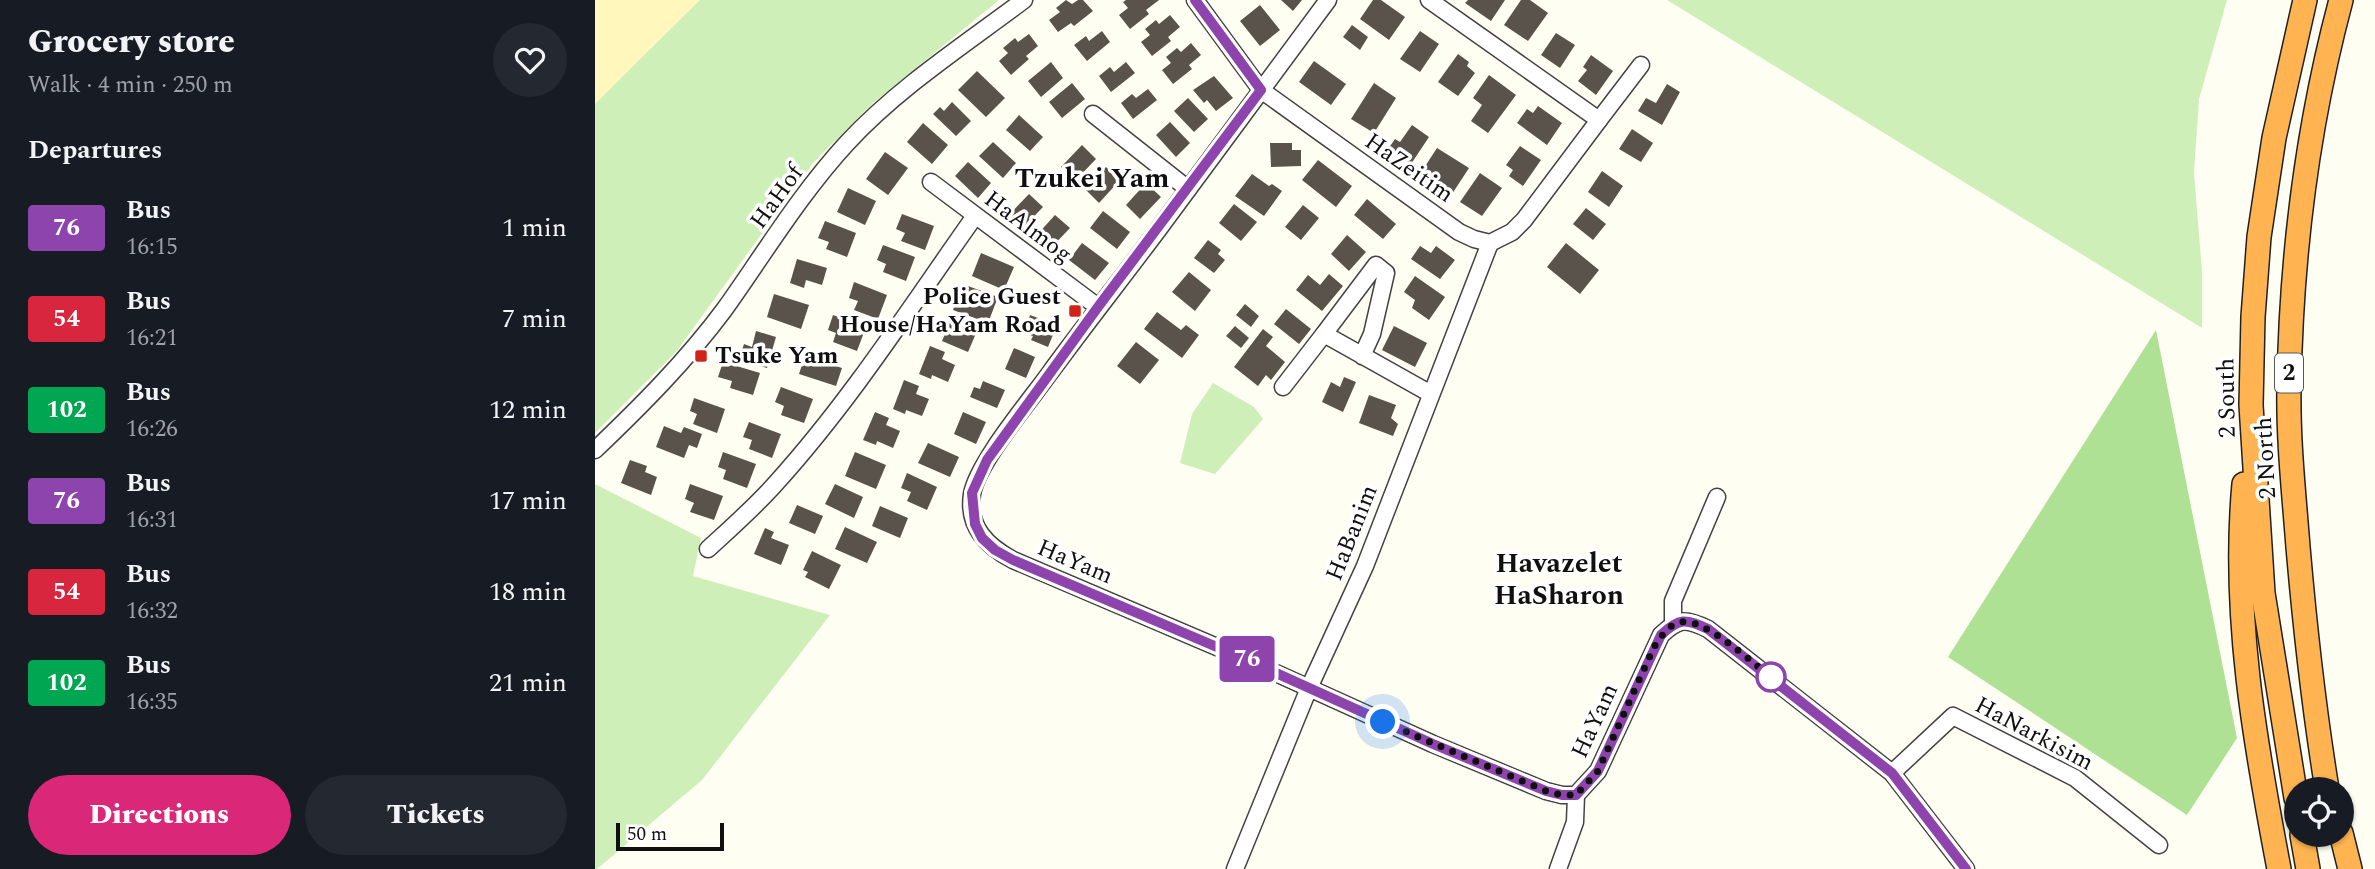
<!DOCTYPE html>
<meta charset="utf-8">
<style>
:root{--surface:#171b24;--page:#242831;--text:#f1f3f6;--muted:#9ea1a6;--accent:#db2777}
body{margin:0;font-family:Spectral,serif;background:var(--page);color:var(--text);height:100vh;display:flex;flex-direction:column;font-size:26px;white-space:nowrap}
*{box-sizing:border-box;margin:0}
p{font-size:23px;color:var(--muted)}
.icon{flex:none;width:38px;height:38px;fill:none;stroke:currentColor;stroke-width:2;stroke-linecap:round;stroke-linejoin:round}
.map{position:relative;flex:1;overflow:hidden}
.drawer{display:flex;flex-direction:column;background:var(--surface);width:595px}
.drawer>*{flex:none}
.badge{padding:0 14px;border-radius:5px;font-size:24px;line-height:46px}
.fabs{position:absolute;left:1689px;top:777px;display:grid;gap:14px}
.fabs a{display:grid;place-items:center;width:70px;height:70px;border-radius:50%;background:var(--surface);box-shadow:0 2px 5px #0004;font-size:35px}
.scale{position:absolute;left:21px;bottom:18px;width:108px;box-sizing:border-box;padding-left:7px;border:4px solid #101010;border-top:0;font-size:19px;line-height:24px;white-space:nowrap;color:#101010;-webkit-text-stroke:5px #fff;paint-order:stroke}
.you{position:absolute;width:35px;height:35px;margin:-18px;border:5px solid #fff;border-radius:50%;background:#1a73e8;box-shadow:0 0 0 10px #1a73e833}
.map>.badge{position:absolute;translate:-50% -50%;box-shadow:0 0 0 4px #fff}
h2{padding:0 28px;font-size:26px;line-height:63px}
.round{display:grid;place-items:center;flex:none;width:74px;height:74px;border-radius:37px;background:var(--page)}
.overview{display:flex;align-items:center;justify-content:space-between;height:119px;padding:0 28px}
h1{font-size:33px;font-weight:800;line-height:52px}
.button{display:flex;gap:14px;margin-top:auto;padding:14px 28px}
.button a{flex:1;height:80px;border-radius:42px;background:var(--accent);color:#fff;font-size:28px;font-weight:800;line-height:80px;text-align:center}
.button a+a{background:var(--page);color:var(--text)}
ul{padding:0;list-style:none}
li{display:flex;align-items:center;gap:21px;height:91px;padding:0 28px}
li div{flex:1}
li b{display:block;font-size:26px}
li em{font-style:normal}
li .badge{min-width:77px;font-weight:700;text-align:center}
main{display:flex;flex:1;min-height:0}
.map>svg:first-child{display:block}
.green{fill:#ceefb8}
.forest{fill:#afe195}
.sand{fill:#fff7bb}
.building{fill:#5a534b}
.lines{fill:none;stroke-linecap:round;stroke-linejoin:round}
.minor-casing{stroke:#434343;stroke-width:19}
.highway-casing{stroke:#212121;stroke-width:26}
.minor{stroke:#fff;stroke-width:16}
.highway{stroke:#ffb451;stroke-width:23}
.line-casing{stroke:#fff;stroke-width:16}
.line{stroke:#8e44ad;stroke-width:10}
.walk{stroke:#101010;stroke-width:7;stroke-dasharray:0 12.6}
.poi-dot{fill:#d02419;stroke:#fff;stroke-width:2.5}
.stop-dot{fill:#fff;stroke:#8e44ad;stroke-width:3.5}
.labels{text-anchor:middle;dominant-baseline:central;stroke-width:7;stroke-linejoin:round;paint-order:stroke}
.shield{fill:#fff;stroke:#585858;stroke-width:2}
.shield-label{font-size:23px;font-weight:bold;fill:#101010}
.street-label{font-size:24px;fill:#101010;stroke:#fff}
.poi-label{font-size:24px;font-weight:bold;fill:#101010;stroke:#fff;text-anchor:end}
.quarter-label{font-size:28px;font-weight:bold;fill:#101010;stroke:#fff}
</style>
<main>
<section class="drawer">
<div class="overview"><div><h1>Grocery store</h1><p>Walk · 4 min · 250 m</p></div><a class="round"><svg class="icon" aria-label="heart" viewBox="0 0 24 24"><path d="M12 20l-8-8c-3-5 5-10 8-4 3-6 11-1 8 4z"/></svg></a></div>
<h2>Departures</h2>
<ul>
<li><span class="badge" style="background:#8e44ad;color:#fff">76</span><div><b>Bus</b><p>16:15</p></div><em>1 min</em></li>
<li><span class="badge" style="background:#d7263d;color:#fff">54</span><div><b>Bus</b><p>16:21</p></div><em>7 min</em></li>
<li><span class="badge" style="background:#00a651;color:#fff">102</span><div><b>Bus</b><p>16:26</p></div><em>12 min</em></li>
<li><span class="badge" style="background:#8e44ad;color:#fff">76</span><div><b>Bus</b><p>16:31</p></div><em>17 min</em></li>
<li><span class="badge" style="background:#d7263d;color:#fff">54</span><div><b>Bus</b><p>16:32</p></div><em>18 min</em></li>
<li><span class="badge" style="background:#00a651;color:#fff">102</span><div><b>Bus</b><p>16:35</p></div><em>21 min</em></li>
</ul>
<div class="button"><a>Directions</a><a>Tickets</a></div>
</section>
<div class="map">
<svg width="1780" height="869" viewBox="0 0 1780 869">
<rect width="100%" height="100%" fill="#fffef3"/>
<g class="green">
<path d="M66,0H404L277,104L218,163L81,352L0,433V84Z"/>
<path d="M1072,0H1632L1604,99L1599,173L1607,272V328Z"/>
<path d="M618,383L659,407L668,419L620,474L585,463L597,414Z"/>
<path d="M0,484L106,538L98,576L235,615L107,780L2,869H0Z"/>
</g>
<path class="forest" d="M1561,330L1642,738L1592,815L1353,657Z"/>
<path class="sand" d="M0,0H105L0,104Z"/>
<g class="building">
<path d="M471,0L477,4L483,0H488L498,11L479,26L476,23L463,32L454,20L465,12L461,8Z"/>
<path d="M531,0H564L551,10L554,14L535,29L524,15L533,8L528,2Z"/>
<path d="M686,0H707L698,11Z"/>
<path d="M778,0H786L810,17L794,40L765,19Z"/>
<path d="M873,0H910L896,21L870,3Z"/>
<path d="M926,0H935L953,13L933,41L909,25Z"/>
<path d="M665,5L685,30L665,46L645,21Z"/>
<path d="M575,15L585,27L573,37L576,41L557,56L546,42L555,35L550,29L561,20L564,24Z"/>
<path d="M757,25L773,37L765,50L748,37Z"/>
<path d="M507,31L515,42L492,61L479,45L491,36L494,41Z"/>
<path d="M825,31L844,44L825,72L805,59Z"/>
<path d="M961,33L980,45L965,68L946,55Z"/>
<path d="M434,34L443,46L431,56L434,59L416,75L404,61L413,53L408,48L420,38L423,42Z"/>
<path d="M596,43L606,55L594,65L597,69L578,84L567,70L576,63L571,57L582,48L586,52Z"/>
<path d="M863,54L874,62L872,66L880,73L863,96L843,82Z"/>
<path d="M996,55L1018,71L1001,95L983,81L992,70L988,67Z"/>
<path d="M719,61L751,84L736,105L704,82Z"/>
<path d="M456,62L468,78L446,97L433,81Z"/>
<path d="M531,62L540,73L516,92L504,76L515,67L519,72Z"/>
<path d="M382,71L410,98L391,117L363,90Z"/>
<path d="M894,75L921,95L893,133L876,121L887,105L878,98Z"/>
<path d="M619,76L638,98L621,111L612,100L609,103L598,90Z"/>
<path d="M477,83L490,99L467,118L454,102Z"/>
<path d="M779,83L801,98L779,133L756,119Z"/>
<path d="M1072,84L1085,92L1067,125L1043,111L1051,98L1061,103Z"/>
<path d="M553,89L562,100L538,119L526,103L537,94L541,98Z"/>
<path d="M593,98L613,119L599,132L579,111Z"/>
<path d="M357,102L376,121L361,136L338,114L345,107L349,111Z"/>
<path d="M943,106L967,123L952,145L922,123L932,109L938,113Z"/>
<path d="M424,115L448,137L435,151L411,130Z"/>
<path d="M575,122L595,143L581,157L561,135Z"/>
<path d="M328,123L353,145L337,164L312,142Z"/>
<path d="M817,125L834,137L816,164L793,149L800,139L805,142Z"/>
<path d="M1037,129L1058,143L1046,162L1024,149Z"/>
<path d="M398,142L421,163L408,178L384,156Z"/>
<path d="M675,143H697V150H706V166L676,167Z"/>
<path d="M487,145L501,159L480,181L466,167Z"/>
<path d="M925,146L946,160L928,186L914,176L918,170L911,165Z"/>
<path d="M842,148L874,168L857,194L825,174Z"/>
<path d="M290,152L313,168L293,195L271,179Z"/>
<path d="M723,160L757,186L741,207L707,180Z"/>
<path d="M373,162L396,183L383,198L360,176Z"/>
<path d="M511,167L525,180L504,203L490,189Z"/>
<path d="M1007,171L1028,186L1014,207L993,192Z"/>
<path d="M885,173L907,188L887,216L865,202Z"/>
<path d="M657,174L674,186L677,184L687,191L669,216L640,196Z"/>
<path d="M551,183L566,197L545,219L531,205Z"/>
<path d="M253,188L281,201L270,225L242,212Z"/>
<path d="M434,194L448,207L427,229L413,216Z"/>
<path d="M772,199L801,224L788,239L759,215Z"/>
<path d="M639,204L662,222L646,241L624,223Z"/>
<path d="M708,205L724,218L706,240L690,227Z"/>
<path d="M991,208L1011,224L998,240L978,224Z"/>
<path d="M508,211L535,232L522,249L495,228Z"/>
<path d="M307,214L339,226L330,250L306,241L310,233L301,229Z"/>
<path d="M460,215L475,228L454,250L440,237Z"/>
<path d="M230,221L261,233L252,257L231,249L234,242L223,238Z"/>
<path d="M752,235L771,252L754,271L736,254Z"/>
<path d="M613,240L626,250L623,254L630,260L619,273L599,258Z"/>
<path d="M487,243L514,263L500,280L474,260Z"/>
<path d="M971,243L1004,270L985,294L952,267Z"/>
<path d="M288,245L320,257L311,281L288,272L291,264L282,260Z"/>
<path d="M825,246L836,253L841,246L860,260L845,279L816,259Z"/>
<path d="M386,253L419,267L409,290L377,276Z"/>
<path d="M202,259L232,268L227,285L211,280L209,288L195,283Z"/>
<path d="M594,272L616,290L600,311L577,292Z"/>
<path d="M734,274L748,286L727,311L701,290L713,275L725,285Z"/>
<path d="M820,276L850,297L834,320L817,308L820,300L809,292Z"/>
<path d="M259,282L292,295L283,319L259,310L263,301L254,298Z"/>
<path d="M373,286L403,297L393,323L358,310L363,298L368,300Z"/>
<path d="M179,294L214,305L206,329L172,317Z"/>
<path d="M650,304L664,316L656,327L641,315Z"/>
<path d="M691,309L716,329L704,344L679,324Z"/>
<path d="M562,312L586,330L591,325L604,335L587,358L549,329Z"/>
<path d="M238,315L271,327L262,351L238,342L241,333L233,330Z"/>
<path d="M435,315L462,325L453,347L436,340L438,336L429,333Z"/>
<path d="M356,320L382,331L373,352L347,341Z"/>
<path d="M640,326L654,338L646,348L631,336Z"/>
<path d="M799,326L832,343L820,367L787,350Z"/>
<path d="M668,329L678,337L671,346L690,362L676,380L671,375L663,386L639,367Z"/>
<path d="M161,331L181,337L172,368L144,359L149,344L157,347Z"/>
<path d="M541,342L564,360L545,384L522,366Z"/>
<path d="M335,346L350,352L347,359L360,365L353,382L337,375L336,379L324,374Z"/>
<path d="M419,348L440,357L431,378L410,369Z"/>
<path d="M210,356L247,368L241,386L204,374Z"/>
<path d="M128,362L165,373L158,395L135,388L137,381L123,377Z"/>
<path d="M749,377L761,382L748,412L727,402L736,382L745,387Z"/>
<path d="M309,380L324,386L321,394L334,399L327,416L311,410L310,414L298,409Z"/>
<path d="M388,381L410,390L402,408L375,397L379,387L385,389Z"/>
<path d="M186,387L218,399L209,423L186,415L189,406L180,402Z"/>
<path d="M774,395L801,405L796,418L803,424L798,436L764,423Z"/>
<path d="M99,398L130,409L122,433L98,424L102,414L95,411Z"/>
<path d="M280,412L294,418L291,425L305,431L298,448L282,441L281,445L268,440Z"/>
<path d="M368,412L391,422L381,444L359,434Z"/>
<path d="M154,422L186,434L177,458L154,449L157,440L148,437Z"/>
<path d="M69,426L86,433L89,427L107,434L102,448L94,445L89,458L61,447Z"/>
<path d="M333,443L364,457L355,477L323,463Z"/>
<path d="M128,452L161,464L152,488L128,479L131,470L123,467Z"/>
<path d="M260,452L291,465L281,489L250,476Z"/>
<path d="M35,460L52,466L50,472L62,477L56,495L26,483Z"/>
<path d="M312,473L342,487L332,510L312,501L316,492L306,488Z"/>
<path d="M95,484L128,496L119,520L95,512L99,503L90,499Z"/>
<path d="M240,484L268,497L259,518L230,504Z"/>
<path d="M202,505L228,516L220,534L194,523Z"/>
<path d="M285,506L313,518L305,538L277,526Z"/>
<path d="M250,527L282,542L272,563L240,549Z"/>
<path d="M170,528L179,532L176,538L194,545L186,565L159,554Z"/>
<path d="M217,551L246,565L234,589L210,577L213,572L208,570Z"/>
</g>
<g class="lines">
<defs>
<g id="minor">
<path d="M600,0L666,90L864,232L879,239L895,243L917,232L929,220L1004,120L834,0"/>
<path d="M733,0C676,76 620,154 563,230C527,278 490,325 454,374C434,402 383,462 377,494C372,527 392,546 418,560L650,659L838,744L951,791L967,795H981L1003,771L1066,635C1084,618 1091,618 1113,629L1297,773L1371,869"/>
<path d="M498,114L593,189"/>
<path d="M1004,120L1046,65"/>
<path d="M336,182L503,307"/>
<path d="M767,356L777,334L791,273L781,265L729,334L836,394"/>
<path d="M688,387L729,334"/>
<path d="M0,450C46,406 91,361 129,310C169,254 205,194 252,143C303,88 369,45 429,0"/>
<path d="M113,549C137,527 161,506 182,482C256,400 316,306 380,216"/>
<path d="M1078,624V601L1122,497"/>
<path d="M1297,773L1358,716L1480,778L1564,845"/>
<path d="M640,869L714,688L770,566L895,243"/>
<path d="M963,869L980,822L981,795"/>
</g>
<g id="highway">
<path d="M1649,484C1637,614 1660,743 1684,869"/>
<path d="M1732,789C1719,709 1710,628 1703,547C1699,494 1693,441 1694,388C1696,257 1712,127 1746,0"/>
<path d="M1701,798L1668,593L1656,405L1658,317L1664,237L1679,138L1710,0"/>
<path d="M1746,833L1755,869"/>
<path d="M1707,835L1713,869"/>
</g>
</defs>
<use href="#minor" class="minor-casing"/>
<use href="#highway" class="highway-casing"/>
<use href="#minor" class="minor"/>
<use href="#highway" class="highway"/>
</g>
<g class="lines">
<defs>
<path id="line" d="M600,0L666,90L503,307L392,460L377,493L380,524L387,538L400,550L418,560L650,659L838,744L951,791L967,795H981L1003,771L1066,635C1084,618 1091,618 1113,629L1297,773L1371,869"/>
</defs>
<use href="#line" class="line-casing"/>
<use href="#line" class="line"/>
<path class="walk" d="M788,722L951,791L967,795H981L1003,771L1059,647C1066,637 1073,624 1087,622C1110,618 1161,666 1181,681L1176,677"/>
</g>
<g class="poi-dot">
<rect x="473" y="304" width="14" height="14" rx="3.5"/>
<rect x="99" y="349" width="14" height="14" rx="3.5"/>
</g>
<circle class="stop-dot" cx="1176" cy="677" r="14"/>
<g class="labels">
<rect class="shield" x="1680" y="353.5" width="28" height="39" rx="5"/>
<g class="shield-label">
<text x="1694" y="373">2</text>
</g>
<g class="street-label">
<text transform="translate(814 168) rotate(35)">HaZeitim</text>
<text transform="translate(182 197) rotate(-54)">HaHof</text>
<text transform="translate(433 227) rotate(37)">HaAlmog</text>
<text transform="translate(1632 398) rotate(-91)">2 South</text>
<text transform="translate(1671 458) rotate(-93)">2 North</text>
<text transform="translate(757 533) rotate(-68)">HaBanim</text>
<text transform="translate(480 562) rotate(23)">HaYam</text>
<text transform="translate(1000 721) rotate(-65)">HaYam</text>
<text transform="translate(1439 734) rotate(28)">HaNarkisim</text>
</g>
<g class="poi-label">
<text x="466" y="297">Police Guest<tspan x="466" dy="28">House/HaYam Road</tspan></text>
<text x="120" y="356" text-anchor="start">Tsuke Yam</text>
</g>
<g class="quarter-label">
<text x="497" y="178">Tzukei Yam</text>
<text x="964" y="563">Havazelet<tspan x="964" dy="32">HaSharon</tspan></text>
</g>
</g>
</svg>
<div class="fabs">
<a><svg class="icon" aria-label="locate" viewBox="0 0 24 24"><circle cx="12" cy="12" r="6"/><path d="M12 2v4M12 18v4M2 12h4M18 12h4"/></svg></a>
</div>
<div class="scale">50 m</div>
<div class="you" style="left:788px;top:722px"></div>
<b class="badge" style="left:652px;top:659px;background:#8e44ad;color:#fff">76</b>
</div>
</main>
